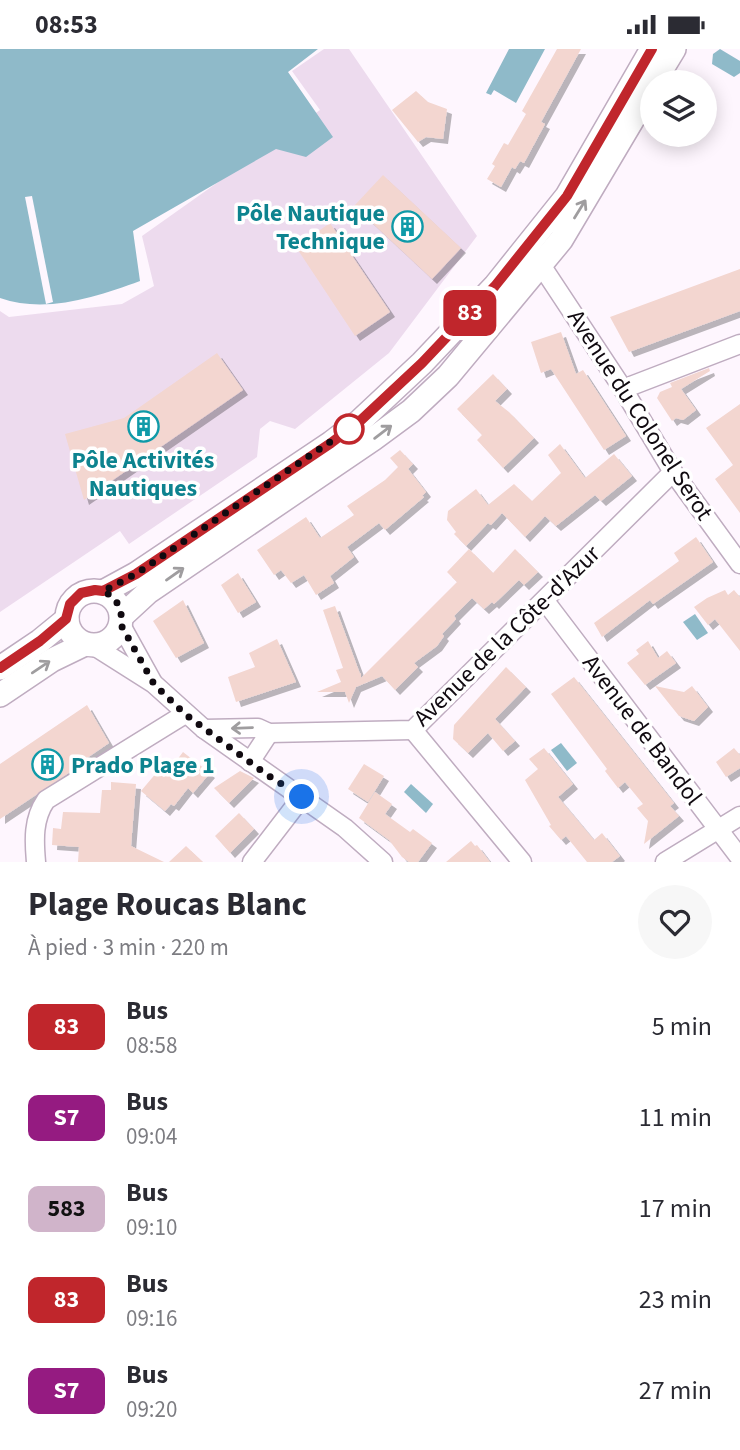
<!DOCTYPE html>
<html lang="fr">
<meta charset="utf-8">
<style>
:root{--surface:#fff;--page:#f7f7f7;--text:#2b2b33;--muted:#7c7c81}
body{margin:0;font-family:"Source Sans 3",sans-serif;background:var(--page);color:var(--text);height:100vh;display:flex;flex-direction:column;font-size:26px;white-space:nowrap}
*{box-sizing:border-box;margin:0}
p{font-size:23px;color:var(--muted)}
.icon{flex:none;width:38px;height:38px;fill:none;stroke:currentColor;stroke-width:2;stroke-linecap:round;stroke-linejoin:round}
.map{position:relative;height:813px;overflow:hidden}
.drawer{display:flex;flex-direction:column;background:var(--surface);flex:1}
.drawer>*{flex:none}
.badge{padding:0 14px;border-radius:10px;font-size:24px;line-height:46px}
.tools{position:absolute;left:640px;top:21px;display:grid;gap:14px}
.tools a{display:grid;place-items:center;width:77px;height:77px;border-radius:50%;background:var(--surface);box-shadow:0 4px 18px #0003;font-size:35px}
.you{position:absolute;width:35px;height:35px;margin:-18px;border:5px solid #fff;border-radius:50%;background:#1a73e8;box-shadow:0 0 0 10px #1a73e833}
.map>.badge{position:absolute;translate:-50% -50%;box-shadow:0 0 0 4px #fff}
.round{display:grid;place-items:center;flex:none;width:74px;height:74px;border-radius:37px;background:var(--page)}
.summary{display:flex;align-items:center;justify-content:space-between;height:119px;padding:0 28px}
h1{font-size:33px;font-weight:700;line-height:52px}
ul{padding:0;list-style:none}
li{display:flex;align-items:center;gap:21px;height:91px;padding:0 28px}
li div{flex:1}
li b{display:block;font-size:26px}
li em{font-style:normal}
li .badge{min-width:77px;font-weight:700;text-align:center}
.status{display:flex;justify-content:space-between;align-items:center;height:49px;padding:0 35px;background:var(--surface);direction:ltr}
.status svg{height:19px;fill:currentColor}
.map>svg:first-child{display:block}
.green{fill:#eddbee}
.water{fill:#8fbac9}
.pier{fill:#fef6fe}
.building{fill:#f3d6d0;filter:url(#shadow)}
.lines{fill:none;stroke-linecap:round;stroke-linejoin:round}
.minor-casing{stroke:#bfacc0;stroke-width:21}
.major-casing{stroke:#bfacc0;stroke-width:26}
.minor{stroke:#fff;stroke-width:18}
.major{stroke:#fff;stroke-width:23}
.oneway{stroke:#9f9d9f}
.line-casing{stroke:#fff;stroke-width:16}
.line{stroke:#c0262c;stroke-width:10}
.walk{stroke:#100a10;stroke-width:7;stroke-dasharray:0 12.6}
.stop-dot{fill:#fff;stroke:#c0262c;stroke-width:3.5}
.labels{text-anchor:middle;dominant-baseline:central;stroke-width:7;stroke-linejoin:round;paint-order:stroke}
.culture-label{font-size:24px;font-weight:bold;fill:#0d838f;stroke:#fff;text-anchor:end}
.street-label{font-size:24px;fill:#100a10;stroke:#fff}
</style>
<div class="status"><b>08:53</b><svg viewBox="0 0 49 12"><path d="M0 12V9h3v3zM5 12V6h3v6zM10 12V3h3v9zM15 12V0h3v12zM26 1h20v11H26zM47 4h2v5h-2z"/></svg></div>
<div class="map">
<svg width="740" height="813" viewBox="0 0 740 813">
<defs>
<filter id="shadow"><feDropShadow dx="5" dy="5" stdDeviation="0" flood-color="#0004"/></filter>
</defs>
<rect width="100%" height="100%" fill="#fef6fe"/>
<path class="green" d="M324,0H349L477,187L389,304L295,380L270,372L260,380L257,408L129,495L120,482L0,563V262L9,268L122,255L154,237L142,187L320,61L292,22Z"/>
<g class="water">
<path d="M0,0H318L288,23L333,88L306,108L276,100L133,182L140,232C96,248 46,265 0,249Z"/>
<path d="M509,0H545L516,54L494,41L491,46L486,44Z"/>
<path d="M720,0L740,12V24L734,28L712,15L713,5Z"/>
<path d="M695,565L708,584L697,591L683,573Z"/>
<path d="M561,694L577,714L567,722L551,701Z"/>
<path d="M411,735L433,755L426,764L404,743Z"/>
</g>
<path class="pier" d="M32,147L53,253L46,255L25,148Z"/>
<g class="building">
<path d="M557,0H581L541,73L545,75L524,114L520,112L515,120L512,118L501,138L487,130L495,117L492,115L504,94L508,96L526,65L522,62Z"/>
<path d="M416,42L428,53L447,60L443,90L426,88L418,93L392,61Z"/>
<path d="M383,126L461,199L432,230L354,157Z"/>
<path d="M330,174L390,263L355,287L296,198Z"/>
<path d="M740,220V262L629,303L610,268Z"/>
<path d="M561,283L576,325L583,321L626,387L604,401L551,320L541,324L531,293Z"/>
<path d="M217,304L243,341L84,451L65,385L124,369Z"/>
<path d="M709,319L710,322L681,340L696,361L683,371L676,369L672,372L657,349L660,343L672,338L670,334Z"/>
<path d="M493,325L507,340L495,352L509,363L534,389L503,419L477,391L482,386L457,360Z"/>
<path d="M740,355V464L715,430L733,416L706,379Z"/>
<path d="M560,395L585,429L614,405L632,427L601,452L595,446L556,477L545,467L525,488L502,464L491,476L488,474L466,497L454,485L456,483L447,471L448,462L476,440L488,456L514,435L532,452L561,424L548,406Z"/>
<path d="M400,401L413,415L408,420L426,443L422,447L424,448L385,481L379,474L347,498L354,508L330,527L334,534L316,546L304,526L291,534L281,521L274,526L257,501L306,468L320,489L354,466L347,457L385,431L398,418L390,409Z"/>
<path d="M696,488L713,513L653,555L650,551L602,588L594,574L679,512L674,504Z"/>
<path d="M469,500L493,524L515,500L538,523L524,536L519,531L494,555L492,553L484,560L472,549L454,567L456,570L442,585L444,587L437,597L414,614L418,618L395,641L382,627L356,638L349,654L345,643H317L341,633L336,621L343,619L323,561L335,557L360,625L361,624V629L457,533L447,523Z"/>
<path d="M238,524L256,553L238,564L221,536Z"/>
<path d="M725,541L728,546L734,541L740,548V602L715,570L708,576L694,558L707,549Z"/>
<path d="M183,551L204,594L176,609L153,572Z"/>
<path d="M277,590L296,633L236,653L228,628L255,618L249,604Z"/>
<path d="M648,592L658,609L667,602L676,614L645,636L627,614L639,605L636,601Z"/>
<path d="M506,618L526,638L495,670L515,692L503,702L488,684L468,704L453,690L454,676Z"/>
<path d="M574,628L674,754L670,757L679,767L644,795L648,772L637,759L643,755L625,733L618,739L605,722L607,720L551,645Z"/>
<path d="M655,637L684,643L692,637L708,658L694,672L679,667Z"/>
<path d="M87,656L109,694L81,713L82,715L0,770V715Z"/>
<path d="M544,699L573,735L558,748L594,791L602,784L620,807L612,813H587L566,787L561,791L549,777L551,776L525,731L538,720L529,710Z"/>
<path d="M734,699L740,706V719L726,728L716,713Z"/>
<path d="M183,703L210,724L193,744L188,739L174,757L171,755L165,762L141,742L157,723L164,728Z"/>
<path d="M364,715L384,727L368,753L348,740Z"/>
<path d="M240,722L254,729L229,754L214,739Z"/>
<path d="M111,733L136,735L131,797L164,813H78L79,798L52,796L53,779L61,780L63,763L100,764L102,741H111Z"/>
<path d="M375,743L392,755L385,765L410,783L413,780L432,794L418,813H409L402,808L389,791L359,769Z"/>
<path d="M239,764L254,780L230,804L215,787Z"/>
<path d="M471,792L475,797L477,796L490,813H446Z"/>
<path d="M186,797L203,813H169Z"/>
</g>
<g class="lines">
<defs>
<g id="minor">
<path d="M533,209L541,216L623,340L673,423L740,515"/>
<path d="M623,340L740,295"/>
<path d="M545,552L740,809"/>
<path d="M121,576L152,632"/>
<path d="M94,597L154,635L204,680L345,779L383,813"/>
<path d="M204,680L258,679L269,684L413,681L673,423"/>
<path d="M413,681L522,813"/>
<path d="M250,713L269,684"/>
<path d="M36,813C34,791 33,770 46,751L185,665"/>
<path d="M252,813L302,748"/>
<path d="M665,813L740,767"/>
</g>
<g id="major">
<path d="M654,33L674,0"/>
<circle cx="94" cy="569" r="27"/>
<path d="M103,543L136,525L331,394L360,372L422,314L495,237L567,147L652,0"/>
<path d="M122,567L148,543L373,390L411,362L448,327L561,191L653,36"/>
<path d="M0,619L40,592L67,570"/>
<path d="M0,646L52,611L85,595"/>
</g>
</defs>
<use href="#minor" class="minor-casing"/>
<use href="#major" class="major-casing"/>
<use href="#minor" class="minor"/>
<use href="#major" class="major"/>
</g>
<defs><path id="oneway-shaft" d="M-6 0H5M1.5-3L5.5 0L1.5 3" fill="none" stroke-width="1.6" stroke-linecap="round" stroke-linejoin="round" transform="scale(1.75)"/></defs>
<g class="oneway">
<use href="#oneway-shaft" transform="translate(580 160) rotate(-58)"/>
<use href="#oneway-shaft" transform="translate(383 383) rotate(-37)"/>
<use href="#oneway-shaft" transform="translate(175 525) rotate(-35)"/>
<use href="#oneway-shaft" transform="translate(41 618) rotate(-34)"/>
<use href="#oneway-shaft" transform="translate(242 679) rotate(178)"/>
</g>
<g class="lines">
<defs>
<path id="line" d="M0,619L40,592L66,570L70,555L81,544L95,541L103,542L136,525L331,394L360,372L422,314L495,237L567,147L652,0"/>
</defs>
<use href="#line" class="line-casing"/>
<use href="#line" class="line"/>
<path class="walk" d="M302,748L266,725L185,665L154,635L121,576C123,560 117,549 103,542L136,525L349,380"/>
</g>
<defs>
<symbol id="building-ring" viewBox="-11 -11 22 22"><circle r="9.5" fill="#fff" stroke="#0f9aa8" stroke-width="1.5"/><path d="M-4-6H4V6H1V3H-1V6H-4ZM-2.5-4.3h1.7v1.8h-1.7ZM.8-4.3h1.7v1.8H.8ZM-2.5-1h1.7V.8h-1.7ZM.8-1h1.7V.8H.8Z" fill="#0f9aa8"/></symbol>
</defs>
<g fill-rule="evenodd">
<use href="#building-ring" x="390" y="160" width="35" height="35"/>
<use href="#building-ring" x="126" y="360" width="35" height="35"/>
<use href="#building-ring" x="30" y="698" width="35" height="35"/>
</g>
<circle class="stop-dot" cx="349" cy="380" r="14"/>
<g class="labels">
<g class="culture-label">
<text x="385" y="164">Pôle Nautique<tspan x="385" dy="28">Technique</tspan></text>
<text x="143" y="411" text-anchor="middle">Pôle Activités<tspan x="143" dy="28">Nautiques</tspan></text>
<text x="71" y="716" text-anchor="start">Prado Plage 1</text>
</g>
<g class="street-label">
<text transform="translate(640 366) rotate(57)">Avenue du Colonel Serot</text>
<text transform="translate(507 587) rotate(-44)">Avenue de la Côte-d'Azur</text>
<text transform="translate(642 681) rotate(53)">Avenue de Bandol</text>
</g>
</g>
</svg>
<div class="tools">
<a><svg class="icon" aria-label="layers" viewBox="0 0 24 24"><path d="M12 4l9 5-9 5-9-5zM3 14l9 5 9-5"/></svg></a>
</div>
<div class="you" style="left:302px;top:748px"></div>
<b class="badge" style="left:470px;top:264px;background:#c0262c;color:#fff">83</b>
</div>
<section class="drawer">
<div class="summary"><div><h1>Plage Roucas Blanc</h1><p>À pied · 3 min · 220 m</p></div><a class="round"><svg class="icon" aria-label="heart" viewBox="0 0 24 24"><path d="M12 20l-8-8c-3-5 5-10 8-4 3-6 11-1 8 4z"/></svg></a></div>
<ul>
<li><span class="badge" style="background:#c0262c;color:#fff">83</span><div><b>Bus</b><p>08:58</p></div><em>5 min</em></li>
<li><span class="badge" style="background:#951b81;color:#fff">S7</span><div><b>Bus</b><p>09:04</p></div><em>11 min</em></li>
<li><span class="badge" style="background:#d0b4ca;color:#111">583</span><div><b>Bus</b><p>09:10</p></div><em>17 min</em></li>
<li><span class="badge" style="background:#c0262c;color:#fff">83</span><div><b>Bus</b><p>09:16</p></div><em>23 min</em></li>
<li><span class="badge" style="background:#951b81;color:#fff">S7</span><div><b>Bus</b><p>09:20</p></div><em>27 min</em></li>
</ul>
</section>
